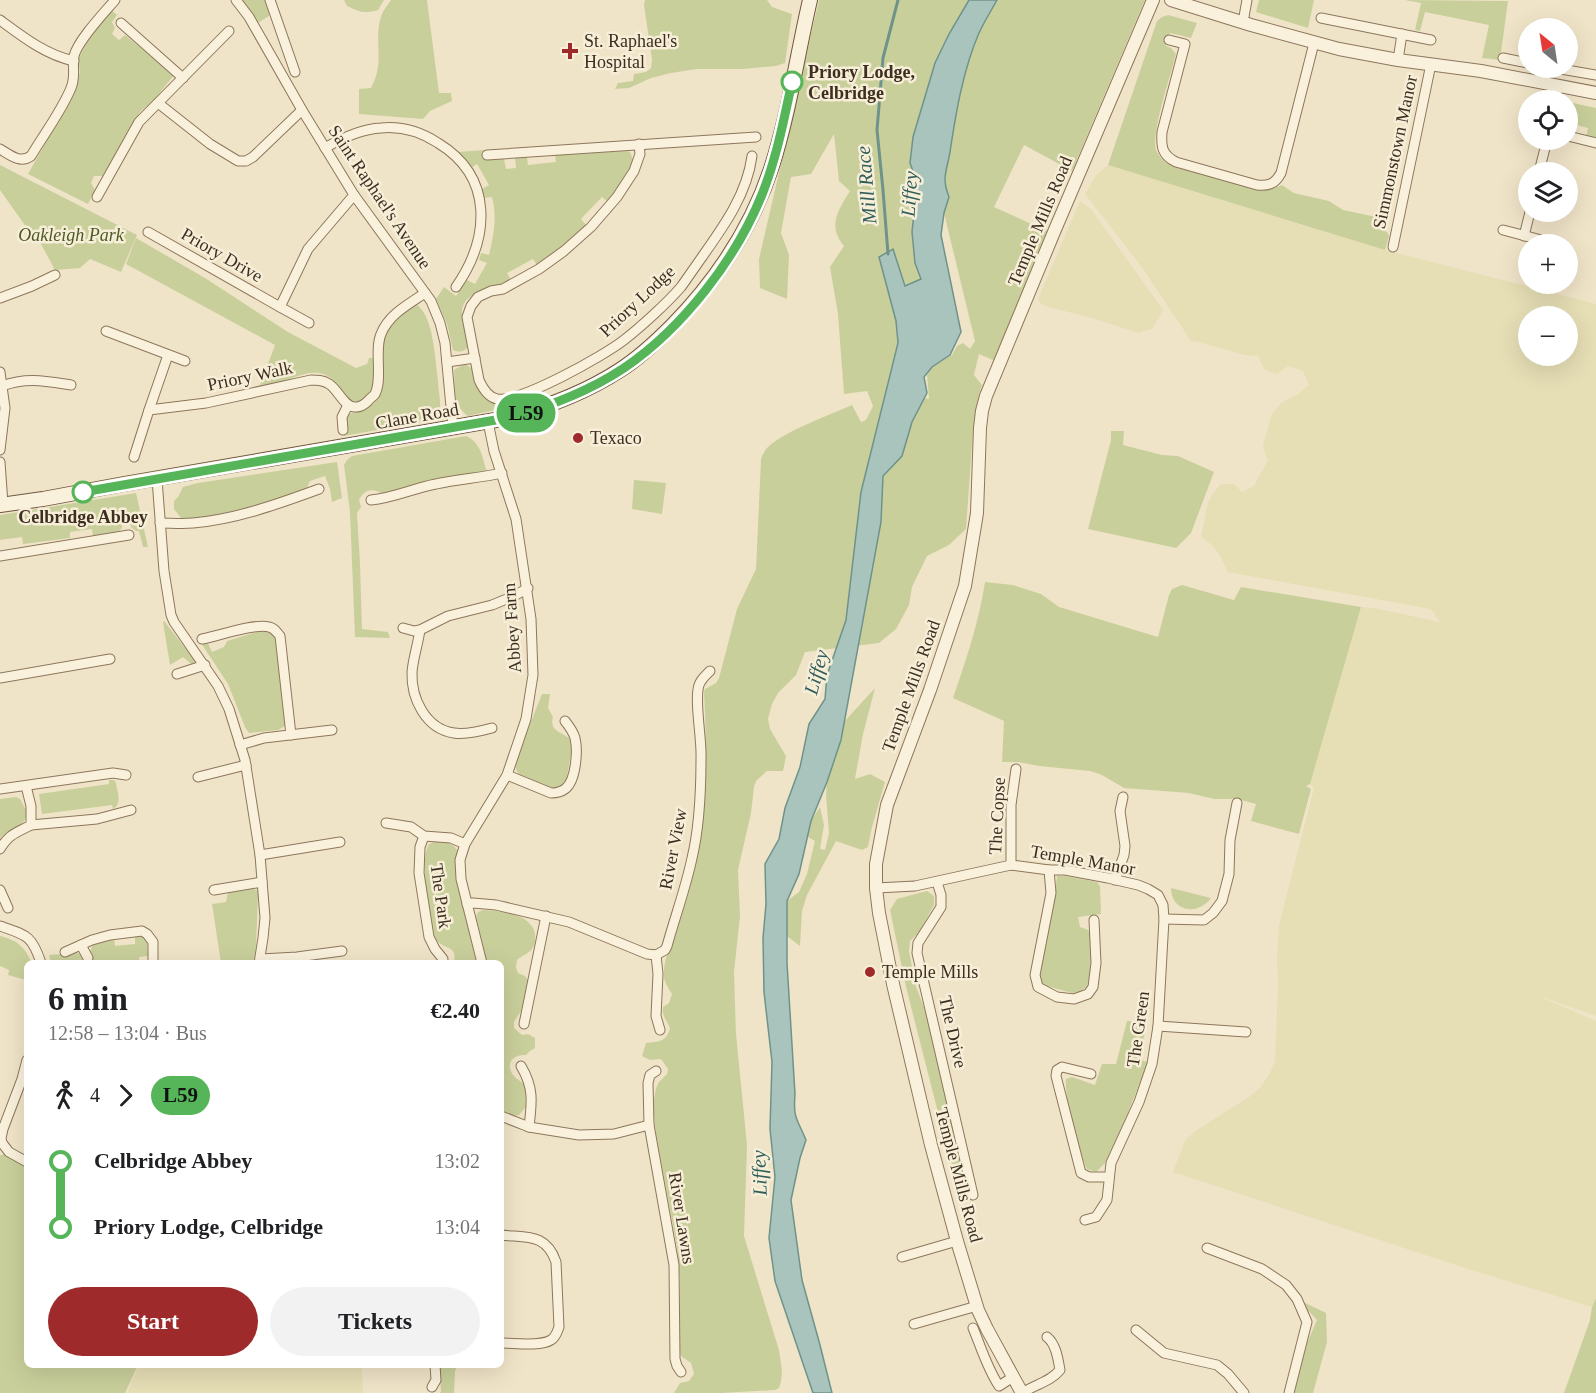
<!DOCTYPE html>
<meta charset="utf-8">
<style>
:root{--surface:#fff;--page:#f2f2f2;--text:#202124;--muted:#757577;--accent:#9e2a2b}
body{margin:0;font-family:"Times New Roman",serif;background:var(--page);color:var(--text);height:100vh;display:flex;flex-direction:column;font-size:22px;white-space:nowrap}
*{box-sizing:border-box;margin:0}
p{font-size:20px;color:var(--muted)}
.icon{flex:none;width:33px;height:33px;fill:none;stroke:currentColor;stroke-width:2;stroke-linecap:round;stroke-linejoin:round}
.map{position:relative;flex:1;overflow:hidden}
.side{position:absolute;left:24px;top:960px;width:480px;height:408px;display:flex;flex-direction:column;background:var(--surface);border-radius:9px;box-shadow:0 6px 24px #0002}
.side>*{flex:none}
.badge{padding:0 12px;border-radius:20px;font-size:21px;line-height:39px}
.needle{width:39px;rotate:330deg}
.buttons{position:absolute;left:1518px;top:18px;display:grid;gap:12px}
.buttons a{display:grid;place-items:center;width:60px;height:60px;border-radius:50%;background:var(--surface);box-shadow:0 6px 24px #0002;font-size:30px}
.map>.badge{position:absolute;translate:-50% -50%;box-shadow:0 0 0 3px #fff}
.legs{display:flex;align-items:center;gap:9px;height:66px;padding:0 24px;font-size:20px}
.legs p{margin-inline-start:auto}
.overview{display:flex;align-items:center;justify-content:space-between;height:102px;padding:0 24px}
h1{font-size:33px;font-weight:700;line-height:45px}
.button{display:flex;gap:12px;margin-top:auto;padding:12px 24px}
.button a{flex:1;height:69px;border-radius:36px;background:var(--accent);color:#fff;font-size:24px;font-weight:700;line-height:69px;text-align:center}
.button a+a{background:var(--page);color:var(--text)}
ul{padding:0 24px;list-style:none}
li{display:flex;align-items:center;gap:21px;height:66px;font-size:22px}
li i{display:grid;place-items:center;width:9px;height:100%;margin:0 8px;background:currentColor}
li i::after{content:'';width:15px;height:15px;margin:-8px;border:4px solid;border-radius:50%;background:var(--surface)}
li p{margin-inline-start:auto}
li:first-child i{background:linear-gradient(#0000 50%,currentColor 0)}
li:last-child i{background:linear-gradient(currentColor 50%,#0000 0)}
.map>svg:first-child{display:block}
.farmland{fill:#e6deb5;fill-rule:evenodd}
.green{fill:#c9cf9b}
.water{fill:#a9c4bc;stroke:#6f938a;stroke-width:1.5}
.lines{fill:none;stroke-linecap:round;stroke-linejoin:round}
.stream{stroke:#6f938a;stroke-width:3}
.minor-casing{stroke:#8d765c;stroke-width:11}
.tertiary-casing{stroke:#8d765c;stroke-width:14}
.secondary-casing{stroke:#6f573f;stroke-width:16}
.minor{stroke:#faf1dc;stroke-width:9}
.tertiary{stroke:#faf1dc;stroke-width:12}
.secondary{stroke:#faf1dc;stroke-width:14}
.line-1-casing{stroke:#fff;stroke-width:14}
.line-1{stroke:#56b559;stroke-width:9}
.poi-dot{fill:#9e2a2b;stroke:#f7eed8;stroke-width:2}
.stop-1-dot{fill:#fff;stroke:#56b559;stroke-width:3}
.labels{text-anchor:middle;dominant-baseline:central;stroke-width:5;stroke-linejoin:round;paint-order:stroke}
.poi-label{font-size:18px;fill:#3d2e20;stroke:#f7eed8;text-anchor:start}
.stop-label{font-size:18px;font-weight:bold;fill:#3d2e20;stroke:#f7eed8;text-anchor:start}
.street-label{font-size:18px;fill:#3d2e20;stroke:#f7eed8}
.park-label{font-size:18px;font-style:italic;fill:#4d5a26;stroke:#f7eed8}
.water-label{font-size:20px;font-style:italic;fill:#2f5d5a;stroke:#f7eed8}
</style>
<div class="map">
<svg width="1596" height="1393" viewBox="0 0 1596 1393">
<rect width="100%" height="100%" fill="#f0e4c8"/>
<g class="farmland">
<path d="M1108,165L1385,250L1596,304V1016L1536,995L1596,1021V1298L1592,1307L1462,1267L1173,1172L1186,1139L1197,1130L1249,1097L1261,1087L1271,1071L1275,1061L1278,987L1277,957L1279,925L1314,788L1310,784L1361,607L1374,608L1440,622L1431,609L1228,572L1220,556L1212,545L1201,537L1208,502L1214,492L1221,484H1234L1242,492L1254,486L1268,460L1264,450L1263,445L1272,414L1281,403L1298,394L1309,385L1303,371L1288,366L1277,374L1265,370L1258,356L1244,355L1199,342L1191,341L1141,266L1085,194L1097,174ZM1528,316H1568V356H1528Z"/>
<path d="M1080,201L1090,208L1163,310L1153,328L1139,333L1088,317L1048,307L1041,304L1038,299Z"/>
<path d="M139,1365H362L363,1393H127Z"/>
</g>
<g class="green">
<path d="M243,0H266L270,11L269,16L258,23Z"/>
<path d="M344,0H384L378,10C365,14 359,12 347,6Z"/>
<path d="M391,0H427L439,93H451L452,101L430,111L423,119L359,114V89L371,88C386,61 373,42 381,17C383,10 388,5 391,0Z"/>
<path d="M645,0H767L772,7L792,14L785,63L776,66L743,69H697L671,73L651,78L629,88L615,89L618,83L633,81L634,74L646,72L651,68L652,60L644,5Z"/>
<path d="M819,0H969L949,34L935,63L913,137L910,163L915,177L916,194L912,232L915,263L921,279L906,287L893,249L879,257L896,321L898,343L887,391L929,399L927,375L932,367L952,355L957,346L963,343L970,349L975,341L944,213L949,197C941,177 947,171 950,152C956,112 963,70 979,33C984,22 991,11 997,0H1145L1072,171L1024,145L994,207L1047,231L995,361L979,354L974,375L982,385L979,394L973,432L966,529L949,545L927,556L912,587L909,605L896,629L879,643L805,652L796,675L778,693L772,704L768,719L770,729L786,756L783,771H767L756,781L754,787L751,813L738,870L740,916L734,972L736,1034L747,1145L744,1236L779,1350L782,1371L781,1381L779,1388L775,1390L722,1393H674L680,1383L689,1381L694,1374L691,1363L681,1356L680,1352V1279L677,1247L656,1134L653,1105L656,1088L659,1082L667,1074L668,1069L661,1059L650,1060L642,1056L646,1043C659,1041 665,1043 670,1029C668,1021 661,1016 663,1007L669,1003L672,994C669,989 664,982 664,977C662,958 675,938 680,920C683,913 684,905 687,898C706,828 708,764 704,692L705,689L716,683L719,678L737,609L756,569L761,460C762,455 764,452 767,448C784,431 830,415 852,405L861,422L866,420L873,406L867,391L844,394L838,314L830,267L844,246C827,225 838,211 850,191L839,181L834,134L811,174L791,177L781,233L789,255L787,299L760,288L759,259Z"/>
<path d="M1259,0H1314L1308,28L1256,12Z"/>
<path d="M1405,0L1508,1L1500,60L1482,58L1489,25L1425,12L1420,31L1415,30L1421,3Z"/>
<path d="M111,10L117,15L112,22L115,28L112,34L119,40L125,35L174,75L154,100L140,112L103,176H94L91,183L95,190L88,204L28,174L71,98L80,72L78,60L87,42Z"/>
<path d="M1168,15L1197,23L1191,38L1170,33L1166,46L1171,48L1176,54C1171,75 1151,132 1156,150C1159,157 1163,159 1169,163L1270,190L1282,185L1294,193L1329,201L1343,210L1381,218L1379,228L1387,232L1389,236L1385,250L1108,165L1157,21L1162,17Z"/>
<path d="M1568,102L1596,108V139L1586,136L1588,128L1568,123Z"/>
<path d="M484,150L487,160L504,159L506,169L516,168L515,158L527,157L528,165L556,162L555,155L627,151L630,152L633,160L629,169L608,202L602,197L581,219L586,225L551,256L537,265L533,259L507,273L511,280C505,283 499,286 493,288C480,292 462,295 462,313C462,323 467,336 469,346C464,352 460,353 453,350L447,324L436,299L444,287L456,296L467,280L475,284L487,263L479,260L481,253L489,255C494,234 497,217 492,197L484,198L482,189L489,185L477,164L471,168L458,152Z"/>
<path d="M0,165L137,235L121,272L90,259L80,268L55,270L36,235L29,231L0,190Z"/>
<path d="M136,238L205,278L288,332L356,368L367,364L369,358H374C375,372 376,393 362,400C357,402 353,402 349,399C337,392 337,376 319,373C304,371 289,381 274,383C270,384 265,384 260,385L275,345L126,264Z"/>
<path d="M417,305C434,317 435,360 438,380C438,390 442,404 439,413C437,416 435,418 432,420L344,436L348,426L347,418L348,415C356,410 366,411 373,404C393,386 377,357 384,337C390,323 405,313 417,305Z"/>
<path d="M464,364C486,372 467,400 506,405L508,407L468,416C452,404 455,388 454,370Z"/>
<path d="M1111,431H1124L1123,445L1162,455L1178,456L1214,472L1191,533L1176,548L1088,529L1111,440Z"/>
<path d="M466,436C481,442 483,459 487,473L385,495C374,489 366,487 359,500L361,507L357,513L360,563L362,629L388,632L390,638L355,637L350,512L344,465L347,460L352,456Z"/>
<path d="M337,462L342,498L332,502L330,489L325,476L310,481L307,488L263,504L202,518H181L174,509V501L178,497L183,487L198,483Z"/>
<path d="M634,480L666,483L662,514L632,509Z"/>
<path d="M136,493L148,547H143L139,531H136L131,527L130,519L121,520L122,528L117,533L93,537L92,529L70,532V538L23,544L22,537L0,540V515Z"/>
<path d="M985,582L1013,585L1041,594L1059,607L1158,637L1169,595L1172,589L1182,585L1234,600L1241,587L1361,607L1310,784L1306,786L1311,789L1299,834L1251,821L1256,804L1237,799H1214L1189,793L1124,788L1102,775L1090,771L1039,766L1018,762H1002L1004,721L953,698C966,660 979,622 985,582Z"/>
<path d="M164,621L196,662L191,664L183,657L170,665L163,622Z"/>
<path d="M266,631L270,632L276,637L287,719L285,726L278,730L249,733L245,727L228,684L201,643L206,639L212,652L224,647L227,641L257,632Z"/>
<path d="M875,688L863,734L855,779L870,774L885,782L872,827L868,847L862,850L836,841L807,895L802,911L800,946L787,936V901L799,892L807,874L815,841L808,837L811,821L820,807L824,825L820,849L825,850L829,833L826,795L827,782L840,743L844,722Z"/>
<path d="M542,694H550L548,708L553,717C549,731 561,732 569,738C573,747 571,755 569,765C568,772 567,782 561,786C552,792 524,781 518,773C515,769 515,765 516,760Z"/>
<path d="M109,780H114L116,783C117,792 123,804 113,809L112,805L42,814L39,794L109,784Z"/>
<path d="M16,797L20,799L25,808H27C28,829 12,825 0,838V799Z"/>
<path d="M437,841L448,843L454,846L457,850L456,879L464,907L476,963H454C458,945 445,950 436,940C430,919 418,863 429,844Z"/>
<path d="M1057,876H1065L1097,882L1100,886L1101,914L1078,917L1080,927L1088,930L1093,940L1089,977L1087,986L1080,992L1072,993L1043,985L1040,980L1039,970L1053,909Z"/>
<path d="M252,888L258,891V896L256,946L253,963H221L212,904L226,902L228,892Z"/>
<path d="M1171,888L1211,898C1198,916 1171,912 1171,888Z"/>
<path d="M927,891L934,896V905L919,932L910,941L909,951L916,987L931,1025L948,1101L955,1138L965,1175V1180L957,1187L906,987L890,910L897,899Z"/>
<path d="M483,910C499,911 527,913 534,930C536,936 536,943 532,949C529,953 522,956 517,960L516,967L518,973L525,976L528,980L521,1011L514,1022V1028L522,1035L528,1034L535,1038V1048L530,1051L526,1055C513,1054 505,1063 513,1075C516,1079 521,1081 525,1085L526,1107L519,1115L512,1116L501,1111V963H487L476,917L478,912Z"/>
<path d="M135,934H141L147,942L148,956L139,957V963H51L49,955L77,953L80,954L85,961L93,945L114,938L115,946L135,944Z"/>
<path d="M0,936C17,940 25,947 32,963H27V983L26,980L8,975L9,970L0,966Z"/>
<path d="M1127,1021L1146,1022L1141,1060L1148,1062L1120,1133L1105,1163L1096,1172L1087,1169C1079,1152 1064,1097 1066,1079L1072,1077L1095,1085L1102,1064H1116Z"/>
<path d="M5,1154L27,1167V1365H138L125,1393H0V1155Z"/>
<path d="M1596,1298V1393H1564L1590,1320L1592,1307Z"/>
<path d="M1297,1299L1326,1313L1327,1342L1313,1393H1294L1307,1343L1317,1320Z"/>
<path d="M439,1365H458L455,1371L454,1393H440L441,1391Z"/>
</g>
<path class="water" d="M969,0H997C991,11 984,22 979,33C963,70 956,112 950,152C947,171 941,177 949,197L944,213L941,235L961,332L950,355L932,367L924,377L927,393L912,422L902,456L883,476L881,522L841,740L827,782L811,821L799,874L787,901V963L795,1094C793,1119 797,1118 806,1140L800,1158L791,1200L802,1280L820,1345L832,1393H813L775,1281L769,1238L775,1177L770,1129L772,1062L764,992L763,938L766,904L765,864L779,839L785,808L800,767L809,724L825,699L827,675L846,620L861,492L898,343L896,321L879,257L893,249L905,286L921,279L915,263L912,232L916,194L915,177L910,163L913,137L935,63L949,34Z"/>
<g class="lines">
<path class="stream" d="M888,254L883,190L877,130L883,58L898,0"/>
<defs>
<g id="minor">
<path d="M236,0L249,17L302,110L354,195L431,301L440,323L445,343L453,428"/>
<path d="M270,0L295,72"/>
<path d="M1321,18L1431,40"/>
<path d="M0,20C23,37 46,55 74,61"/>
<path d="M1243,22L1247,0"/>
<path d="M121,23L183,78"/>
<path d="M1169,40L1185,44L1162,132C1161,147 1162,155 1176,162L1257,185C1269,186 1275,184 1281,173L1314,43"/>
<path d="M1503,58L1528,63"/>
<path d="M1398,60L1402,34"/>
<path d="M1555,68L1596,75"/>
<path d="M1555,100L1558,87"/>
<path d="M158,103L210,144L238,161H246L253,157L302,110"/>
<path d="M1568,136L1596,143"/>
<path d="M639,144L640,154L634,171L617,197L591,227L564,251L539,269L503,289L491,291L478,297L471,306L467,317L479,380C483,389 488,397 497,399C520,403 605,355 624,340C642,326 667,303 681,287C688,277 695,267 702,257C724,226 747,194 752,156"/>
<path d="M325,148C342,138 361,129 381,128C401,126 421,132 438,143C494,177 490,238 456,287"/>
<path d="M0,149C10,155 20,164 31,156C44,134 61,112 71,88C76,76 72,68 74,56C78,40 104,13 115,0"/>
<path d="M487,155L756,137"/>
<path d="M1539,172L1547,140"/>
<path d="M97,197L139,122L229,31"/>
<path d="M1503,230L1545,241"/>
<path d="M148,232L280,307"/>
<path d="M1524,236L1530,212"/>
<path d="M1393,247L1431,64"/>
<path d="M0,298L32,286L55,275"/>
<path d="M309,323L280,307L308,249L354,195"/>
<path d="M106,331L185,361"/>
<path d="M447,362L475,358"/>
<path d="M0,372L5,408L0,450"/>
<path d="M2,386C27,377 45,381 71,385"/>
<path d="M149,410L168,355"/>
<path d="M343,430L342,417L348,405"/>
<path d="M134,457L149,410L206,403L311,380C317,380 323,380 329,384C338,389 344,408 356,407C361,407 365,404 368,401C370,398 373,397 375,394C383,379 374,350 381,334C389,314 409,304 425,293"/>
<path d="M0,462L3,504"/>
<path d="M157,479L164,571L171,615L174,622L218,686L229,709L245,760L260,855L265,918L263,938L259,963"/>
<path d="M371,500C394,498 414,488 436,484C458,479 480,478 502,473"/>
<path d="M160,523C171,523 182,524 193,523C237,519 278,504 319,489"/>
<path d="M0,556L129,535"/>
<path d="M403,628L414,631L420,630L448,616L492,605L514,596L528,588"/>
<path d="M420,630C418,644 413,659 412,672C411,699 426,729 454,733C466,735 481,731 492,728"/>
<path d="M202,639C218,636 255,623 269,627C274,628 276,631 280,636L291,735"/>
<path d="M177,674L205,665"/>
<path d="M0,678L110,659"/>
<path d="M240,745L264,738L332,730"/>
<path d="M507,775L551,793C556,793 561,792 565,789C576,781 578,751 575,738C573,731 569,726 565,721"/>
<path d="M198,777L246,765"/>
<path d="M0,789L113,773L126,775"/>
<path d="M386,823L411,827L424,836L451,838L465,844"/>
<path d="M31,825L97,819L131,810"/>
<path d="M424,836L420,847L419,873L429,937L435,949L443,959"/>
<path d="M0,849C9,834 16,833 31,825V806L26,786"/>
<path d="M260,855L340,842"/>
<path d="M1011,865V805L1016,769"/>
<path d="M1049,870L1051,893L1035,975L1038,987L1057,997L1074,999L1088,994L1093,987L1096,963L1094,920"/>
<path d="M1115,880L1124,855L1125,846L1120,811L1123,797"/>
<path d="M937,882L941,895V907L918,943L917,953L973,1195"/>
<path d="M876,888L915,886L1011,865L1049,870H1065L1108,878L1138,885L1148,889L1158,895L1163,905L1164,919L1158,1026L1152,1064L1139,1102L1111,1163L1107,1200L1096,1217L1085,1220"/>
<path d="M0,890L8,908"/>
<path d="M214,890L262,882"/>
<path d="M467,904L473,903L496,905L569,922L647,954L656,955"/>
<path d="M1164,919L1204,920L1213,913L1222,901L1229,874L1230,840L1237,803"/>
<path d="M0,926C26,935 32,935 41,963"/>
<path d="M81,945L88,958"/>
<path d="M65,952L92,940L110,935L142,931L147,934L153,942V963"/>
<path d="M656,955L665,950L667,946C675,917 686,887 692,858C700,825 701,791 701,758C702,739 694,700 699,685C701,679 706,675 710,671"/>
<path d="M656,955L658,974L656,1016L660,1030"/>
<path d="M261,959L297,957L342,951"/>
<path d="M482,963L461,879L460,860L465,844L507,775L526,719L533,675L531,619L516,519L494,451L488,422"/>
<path d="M524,1024L546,916"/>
<path d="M1158,1026L1246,1032"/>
<path d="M521,1066C534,1088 532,1102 529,1127"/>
<path d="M656,1071L650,1075L648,1083L649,1125L674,1265L675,1359L677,1366L681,1372"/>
<path d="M1091,1074L1062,1067L1057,1070L1056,1076L1081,1173L1089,1177H1109"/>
<path d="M501,1116L529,1127L579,1135L614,1134L649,1125"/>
<path d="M2,1143L1,1138L3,1129L22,1079L27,1060"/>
<path d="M2,1143L9,1152L27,1162"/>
<path d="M501,1235C527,1238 546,1233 556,1262L559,1327C557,1332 556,1337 551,1340C540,1347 514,1343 501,1343"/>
<path d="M1207,1248L1262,1269L1286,1285L1297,1299L1307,1322L1289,1393"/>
<path d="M902,1257L957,1241"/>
<path d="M914,1324L977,1306"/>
<path d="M973,1328C981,1347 987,1368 999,1386L1013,1377"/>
<path d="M1136,1330L1164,1353L1217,1365L1228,1374L1244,1393"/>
<path d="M432,1387L436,1380L435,1365"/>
<path d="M1022,1393C1036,1384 1050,1382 1060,1370C1058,1359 1056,1344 1047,1337"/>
</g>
<g id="tertiary">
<path d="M1171,0L1251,25L1339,49L1398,60L1481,71L1596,93"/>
<path d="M1022,1393L987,1329L978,1310L957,1241L931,1145L893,984L879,913L876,888V864L887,805L930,690L965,586L977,513L980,428L982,411L986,396L1054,232L1153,0"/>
</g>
<path id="secondary" d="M0,505L43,499L124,484L507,418C547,407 585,393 620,370C639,358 656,342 672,326C716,281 751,229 771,169C789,114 797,56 810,0"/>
</defs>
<use href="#minor" class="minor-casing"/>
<use href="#tertiary" class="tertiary-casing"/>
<use href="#secondary" class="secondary-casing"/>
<use href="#minor" class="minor"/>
<use href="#tertiary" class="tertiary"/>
<use href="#secondary" class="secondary"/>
</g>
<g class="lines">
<defs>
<path id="line-1" d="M83,492L507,418C548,407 588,392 624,368C683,328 737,258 763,192C777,156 784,119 792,82"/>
</defs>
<use href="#line-1" class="line-1-casing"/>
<use href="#line-1" class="line-1"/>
</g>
<g class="poi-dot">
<path d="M567 42h6v6h6v6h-6v6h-6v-6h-6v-6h6z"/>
<circle cx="578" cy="438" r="6"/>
<circle cx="870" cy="972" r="6"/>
</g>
<g class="stop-1-dot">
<circle cx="792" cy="82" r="10"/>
<circle cx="83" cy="492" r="10"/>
</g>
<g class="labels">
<g class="poi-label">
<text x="584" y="41">St. Raphael's<tspan x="584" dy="21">Hospital</tspan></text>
<text x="590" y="438">Texaco</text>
<text x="882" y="972">Temple Mills</text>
</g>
<g class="stop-label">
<text x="808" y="72">Priory Lodge,<tspan x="808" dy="21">Celbridge</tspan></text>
<text x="83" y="517" text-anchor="middle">Celbridge Abbey</text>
</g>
<g class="street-label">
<text transform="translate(1395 152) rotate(-78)">Simmonstown Manor</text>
<text transform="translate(380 197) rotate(56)">Saint Raphael's Avenue</text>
<text transform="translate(1040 221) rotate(-67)">Temple Mills Road</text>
<text transform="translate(222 255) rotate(30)">Priory Drive</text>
<text transform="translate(637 301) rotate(-43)">Priory Lodge</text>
<text transform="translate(250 376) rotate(-12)">Priory Walk</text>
<text transform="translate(417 416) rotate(-10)">Clane Road</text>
<text transform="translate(512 628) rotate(-94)">Abbey Farm</text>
<text transform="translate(911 686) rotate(-70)">Temple Mills Road</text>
<text transform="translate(997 816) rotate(-87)">The Copse</text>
<text transform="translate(673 849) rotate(-79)">River View</text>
<text transform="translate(1083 860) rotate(10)">Temple Manor</text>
<text transform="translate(441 896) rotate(82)">The Park</text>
<text transform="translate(1138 1029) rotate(-82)">The Green</text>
<text transform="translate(953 1032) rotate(77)">The Drive</text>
<text transform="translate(959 1175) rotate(75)">Temple Mills Road</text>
<text transform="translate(682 1218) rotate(81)">River Lawns</text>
</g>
<g class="park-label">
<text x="71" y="235">Oakleigh Park</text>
</g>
<g class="water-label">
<text transform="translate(866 185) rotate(-95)">Mill Race</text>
<text transform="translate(909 194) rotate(-86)">Liffey</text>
<text transform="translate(816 672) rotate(-75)">Liffey</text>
<text transform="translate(759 1173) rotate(-92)">Liffey</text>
</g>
</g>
</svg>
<div class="buttons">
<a><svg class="needle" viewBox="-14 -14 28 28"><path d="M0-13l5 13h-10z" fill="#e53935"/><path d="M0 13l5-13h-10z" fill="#757577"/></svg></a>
<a><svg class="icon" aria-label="locate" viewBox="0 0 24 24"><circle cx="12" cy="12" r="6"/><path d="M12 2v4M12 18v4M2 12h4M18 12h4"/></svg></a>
<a><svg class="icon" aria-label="layers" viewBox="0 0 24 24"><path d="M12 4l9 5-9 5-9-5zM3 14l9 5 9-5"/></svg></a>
<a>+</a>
<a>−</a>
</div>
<b class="badge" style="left:526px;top:413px;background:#56b559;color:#111">L59</b>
<section class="side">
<div class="overview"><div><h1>6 min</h1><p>12:58 – 13:04 · Bus</p></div><b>€2.40</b></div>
<div class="legs"><svg class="icon" aria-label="walk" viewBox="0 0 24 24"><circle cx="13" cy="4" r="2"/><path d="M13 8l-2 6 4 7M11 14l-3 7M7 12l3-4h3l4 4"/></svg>4<svg class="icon" aria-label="forward" viewBox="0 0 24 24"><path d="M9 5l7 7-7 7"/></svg><b class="badge" style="background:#56b559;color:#111">L59</b></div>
<ul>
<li><i style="color:#56b559"></i><b>Celbridge Abbey</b><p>13:02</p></li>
<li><i style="color:#56b559"></i><b>Priory Lodge, Celbridge</b><p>13:04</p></li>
</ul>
<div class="button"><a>Start</a><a>Tickets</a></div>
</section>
</div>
